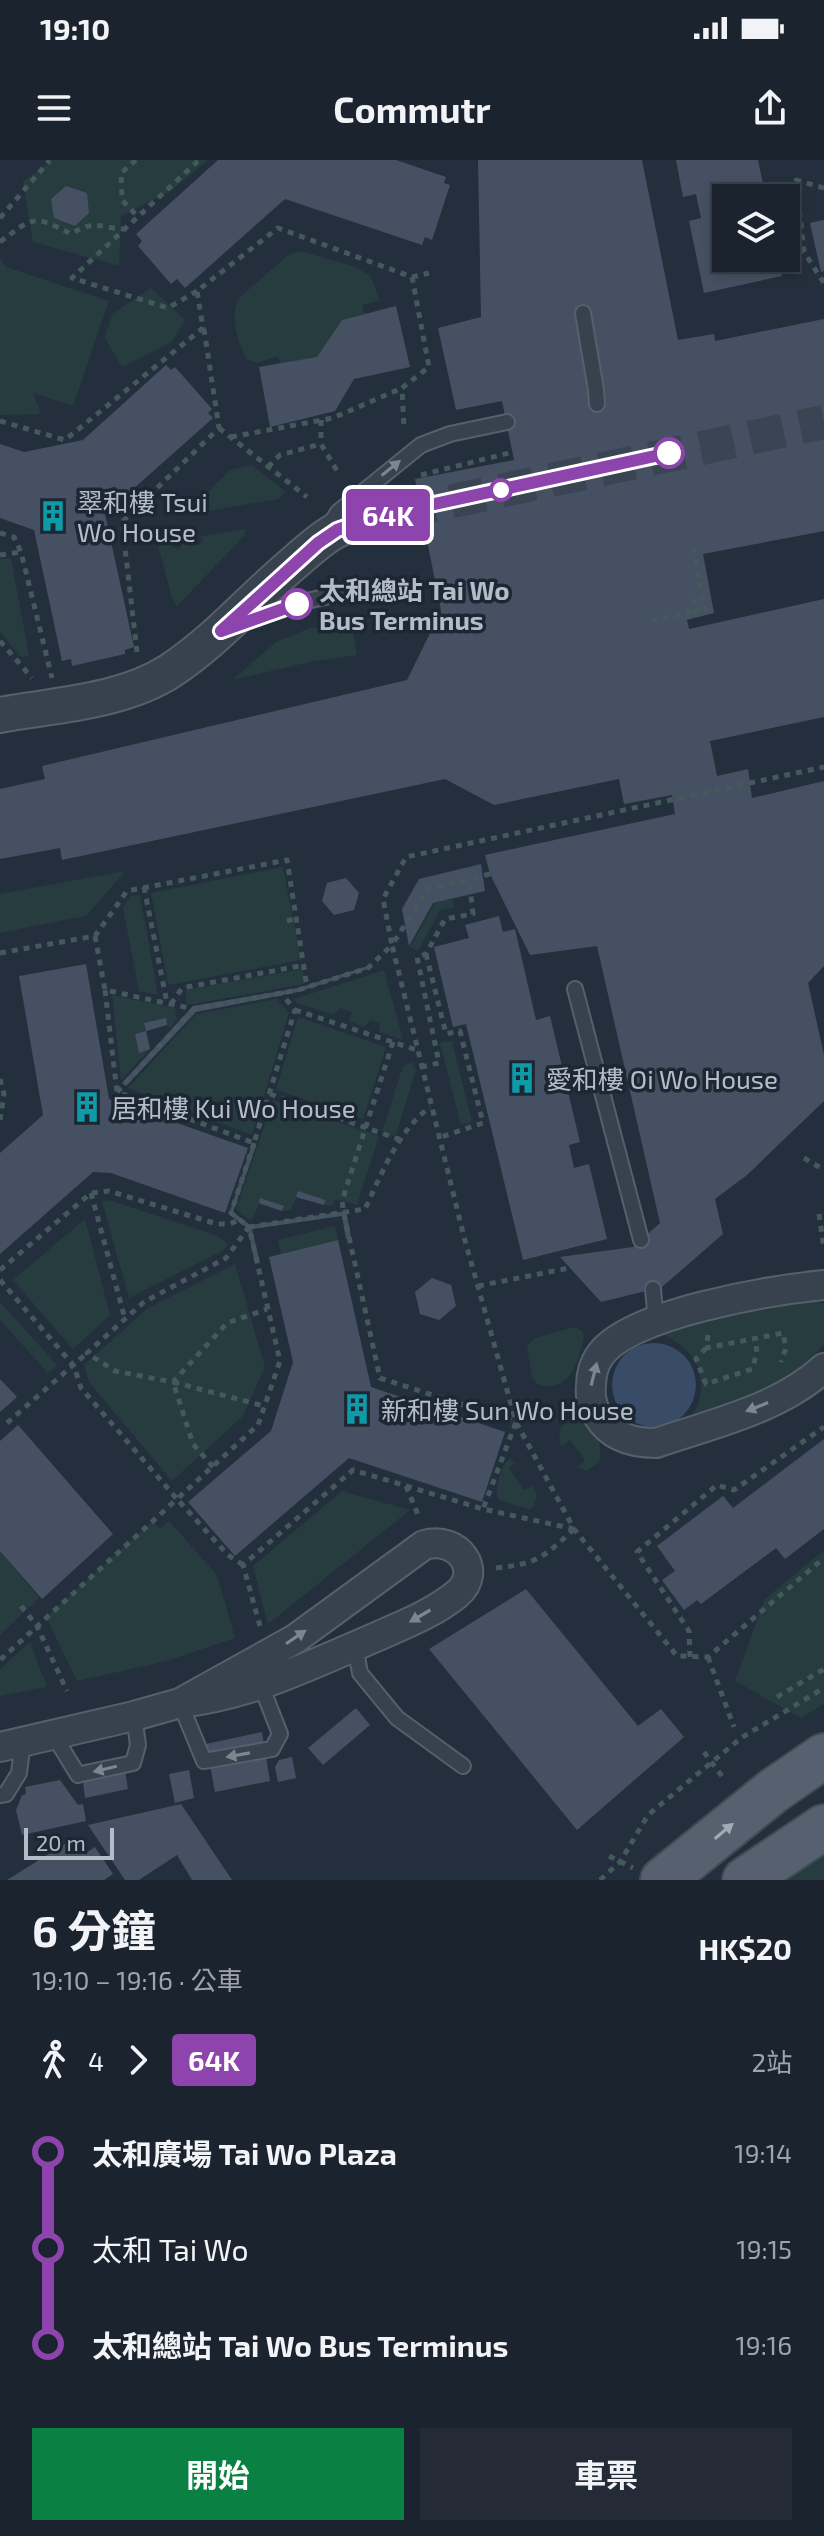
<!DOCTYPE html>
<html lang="zh-TW">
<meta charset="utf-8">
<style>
:root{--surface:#1b232e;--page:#242b36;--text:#f1f3f6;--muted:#a0a4aa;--line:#39404a;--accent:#0b8043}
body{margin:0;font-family:"Exo 2","Noto Sans TC",sans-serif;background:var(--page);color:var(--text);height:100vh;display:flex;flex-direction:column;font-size:30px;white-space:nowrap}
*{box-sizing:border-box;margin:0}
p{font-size:26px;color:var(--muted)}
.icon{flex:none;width:44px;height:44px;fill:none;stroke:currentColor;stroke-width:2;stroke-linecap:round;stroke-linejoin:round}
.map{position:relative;height:1720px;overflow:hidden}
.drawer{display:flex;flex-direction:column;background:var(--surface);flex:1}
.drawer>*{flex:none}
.badge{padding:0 16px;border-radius:6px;font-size:28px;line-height:52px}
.fabs{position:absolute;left:712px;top:24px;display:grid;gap:16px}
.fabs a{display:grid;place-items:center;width:88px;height:88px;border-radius:0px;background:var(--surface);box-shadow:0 4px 12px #0003,0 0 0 2px var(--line);font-size:40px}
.scale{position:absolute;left:24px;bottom:20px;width:90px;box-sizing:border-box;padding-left:8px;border:4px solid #b4bcc9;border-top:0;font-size:22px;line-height:28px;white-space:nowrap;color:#b4bcc9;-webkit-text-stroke:6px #1d2633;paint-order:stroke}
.map>.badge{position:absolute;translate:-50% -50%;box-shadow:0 0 0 4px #fff}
.legs{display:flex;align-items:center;gap:12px;height:88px;padding:0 32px;font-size:26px}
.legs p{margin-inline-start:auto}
.summary{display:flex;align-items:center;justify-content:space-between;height:136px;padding:0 32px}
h1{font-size:44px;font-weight:700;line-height:60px}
.button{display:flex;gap:16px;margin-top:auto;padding:16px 32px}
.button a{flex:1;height:92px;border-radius:0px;background:var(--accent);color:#fff;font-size:32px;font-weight:700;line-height:92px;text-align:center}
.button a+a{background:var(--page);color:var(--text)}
ul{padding:0 32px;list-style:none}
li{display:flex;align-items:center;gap:28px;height:96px;font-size:30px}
li i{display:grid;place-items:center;width:12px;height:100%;margin:0 10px;background:currentColor}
li i::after{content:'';width:20px;height:20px;margin:-10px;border:6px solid;border-radius:50%;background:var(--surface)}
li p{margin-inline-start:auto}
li:first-child i{background:linear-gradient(#0000 50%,currentColor 0)}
li:last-child i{background:linear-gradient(currentColor 50%,#0000 0)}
.status{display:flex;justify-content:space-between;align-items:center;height:56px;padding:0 40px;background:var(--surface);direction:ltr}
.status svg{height:22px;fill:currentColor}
header{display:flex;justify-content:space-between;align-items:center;height:104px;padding:0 32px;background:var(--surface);font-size:36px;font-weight:700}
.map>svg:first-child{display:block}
.green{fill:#263c3f}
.water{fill:#394c67}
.building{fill:#455162}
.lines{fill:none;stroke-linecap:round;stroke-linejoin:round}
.tertiary-tunnel{stroke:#3a4453;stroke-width:34;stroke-dasharray:34 17;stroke-linecap:butt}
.service-casing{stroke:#565f6c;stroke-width:18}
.minor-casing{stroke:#565f6c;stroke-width:32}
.tertiary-casing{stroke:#565f6c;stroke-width:38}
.primary-casing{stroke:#414a57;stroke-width:48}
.path{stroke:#44595c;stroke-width:5;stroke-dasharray:6 6;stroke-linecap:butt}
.service{stroke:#38414e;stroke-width:14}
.minor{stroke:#38414e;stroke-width:28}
.tertiary{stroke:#38414e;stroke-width:34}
.primary{stroke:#56606e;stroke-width:44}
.path-bridge{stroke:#44595c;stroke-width:5;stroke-dasharray:6 6;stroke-linecap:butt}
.oneway{fill:#7c8592}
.oneway2{fill:#a1aab7}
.line-1-casing{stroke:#fff;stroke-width:18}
.line-1{stroke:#8e44ad;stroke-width:12}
.stop-1-dot{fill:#fff;stroke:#8e44ad;stroke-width:4}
.labels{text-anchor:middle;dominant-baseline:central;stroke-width:7;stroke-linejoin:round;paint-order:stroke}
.poi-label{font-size:26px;fill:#b4bcc9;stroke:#1d2633;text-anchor:start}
.stop-label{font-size:26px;font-weight:bold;fill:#b4bcc9;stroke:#1d2633;text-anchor:start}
</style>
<div class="status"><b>19:10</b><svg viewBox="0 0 49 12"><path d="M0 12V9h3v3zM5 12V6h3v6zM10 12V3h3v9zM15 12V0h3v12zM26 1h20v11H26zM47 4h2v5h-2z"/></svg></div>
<header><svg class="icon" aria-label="menu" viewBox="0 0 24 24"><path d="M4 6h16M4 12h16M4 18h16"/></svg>Commutr<svg class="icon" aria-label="share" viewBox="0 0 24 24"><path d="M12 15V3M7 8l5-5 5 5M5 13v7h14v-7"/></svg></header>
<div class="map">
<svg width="824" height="1720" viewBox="0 0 824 1720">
<rect width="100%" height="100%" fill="#242f3e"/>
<g class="green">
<path d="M53,0H208L171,31L121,56L119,106L33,82L23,21Z"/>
<path d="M300,91L352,106L370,115L380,140L362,145L364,154L342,160L317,197L280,204L278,196L257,203L246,199C238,180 229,157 239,138L288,95Z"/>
<path d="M0,99L6,107L109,141L73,246L33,233L41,254L0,255Z"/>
<path d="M151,128L185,160L172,182L122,207L105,178L112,154Z"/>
<path d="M252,305L285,331L279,339L184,355L230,310Z"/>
<path d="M245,369V375L177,446L172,439L158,385L169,383L178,390L183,383L181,380L189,379L197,386L203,380L199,377Z"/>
<path d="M11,398L29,496L21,497L0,472V399Z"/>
<path d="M352,465L357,495L315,501L232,520L276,482L310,468Z"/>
<path d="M283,707L301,800L168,825L151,733Z"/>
<path d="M125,711L86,756L0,773V734Z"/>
<path d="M140,735L158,835L139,831L123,748L130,736Z"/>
<path d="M452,738L454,747L440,750L418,791L410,787L435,743Z"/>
<path d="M303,809L305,824L187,845L185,830Z"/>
<path d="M384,810L403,880L379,872L380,863L370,860L364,867L349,861L352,852L340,848L334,855L297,843L294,839Z"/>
<path d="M112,835L175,848L177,860L169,869L168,865L146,871L150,889L121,920Z"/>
<path d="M277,839L289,853L252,975L128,928L196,854Z"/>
<path d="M298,857L386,887L363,959L276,930Z"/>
<path d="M452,881L472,962L461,965L440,883Z"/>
<path d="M412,902L416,910L396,974L391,977L381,975L403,906Z"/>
<path d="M273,940L379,976L357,1045L335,1039L334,1045L328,1046L296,1037L291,1050L282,1051L259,1044L251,1061L236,1049Z"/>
<path d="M109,1040L218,1076L228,1084L222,1091L129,1138L102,1041Z"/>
<path d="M85,1059L110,1155L73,1189L13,1120Z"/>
<path d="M335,1066L338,1080L281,1094L278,1080Z"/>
<path d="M235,1104L265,1207L243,1256L172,1321L89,1222L84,1205L148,1148Z"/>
<path d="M801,1139L824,1143V1184L811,1200L757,1237L688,1263C715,1224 699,1187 656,1172L775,1141Z"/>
<path d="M0,1142L57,1205L48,1213L0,1160Z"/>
<path d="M571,1168H577L583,1172L584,1178C578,1202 570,1233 539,1225L532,1218L527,1187L535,1178Z"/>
<path d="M576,1259C595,1266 604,1282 599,1302L587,1311L577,1307L585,1300L570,1280L562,1286L559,1281L561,1266Z"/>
<path d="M510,1299L516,1303L509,1308L524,1330L533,1326L537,1334L534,1346L529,1349L501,1341L497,1337C496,1326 501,1304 510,1299Z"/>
<path d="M342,1331L410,1350L268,1464L253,1406Z"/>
<path d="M153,1361L160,1369L169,1361L217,1415L235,1478L167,1501L77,1521L46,1457Z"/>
<path d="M824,1390V1544L801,1558L735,1521L765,1439Z"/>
<path d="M0,1391L39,1438L0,1475Z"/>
<path d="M30,1482L47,1527L0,1536V1509Z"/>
<path d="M824,1688V1720H788L798,1701Z"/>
</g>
<circle class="water" cx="654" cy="1225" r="42"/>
<g class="building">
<path d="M218,0H396L446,17L444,23L450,25L432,80L425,77L422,85L285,39L185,128L177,119L171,124L138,86L142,81L136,74Z"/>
<path d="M478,0H642L678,180L714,174L715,181L824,159V371L703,394L714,453L687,460L689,469L824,439V557L710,581L717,616L748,609L752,638L824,621V806L808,823L824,895V941L747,1015L715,1039L723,1074L662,1127L601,1142L560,1097L633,1087L660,1063L597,786L530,795L490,714L485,695L675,654L672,635L624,644L619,619L494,645L445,619L62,700L60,688L0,699V629L45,619L42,606L407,520L441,451L415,319L514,300L502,241L456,250L438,168L481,157Z"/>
<path d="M676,0H758L766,38H726V98H778L782,116L704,133L689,61L701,58L696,34L683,37Z"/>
<path d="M66,26L87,33L89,53L75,66L54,58L51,39Z"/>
<path d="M824,60V111L821,112L810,63Z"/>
<path d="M396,146L410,207L354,219L335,251L270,267L259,207L317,197L342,160Z"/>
<path d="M166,205L171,210L175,207L212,249L208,253L213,258L105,354L134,487L125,490V494L72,506L71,499L62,501L34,370L0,358V284L24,292L83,280Z"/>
<path d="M481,704L485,731L433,743L409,786L402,749L419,719Z"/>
<path d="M346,718L359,733L354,750L334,755L322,741L327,723Z"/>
<path d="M499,756L503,772L515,769L536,860L550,856L580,982L569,985L574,1008L589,1004L607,1079L523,1100L466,864L453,867L434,787L469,778L465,765Z"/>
<path d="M86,804L109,939L248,988L225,1053L111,1013L93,1012L0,1094V993L43,955L19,816Z"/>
<path d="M368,806V809L298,832L196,852L126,926L122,923L193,846L298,828Z"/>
<path d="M166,858L167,865L146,871L144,863Z"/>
<path d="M146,871L150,889L139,893L135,874Z"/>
<path d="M252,984L256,986L233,1052L250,1065L346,1051L351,1077L346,1079L342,1056L252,1069L260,1103L255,1104L248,1069L229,1054Z"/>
<path d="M298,1031L325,1040L324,1045L296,1037Z"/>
<path d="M260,1038L284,1046L282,1051L259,1043Z"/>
<path d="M338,1080L371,1227L505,1272L482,1342L349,1298L235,1396L188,1342L271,1271L293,1202L269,1097Z"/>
<path d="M432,1118L451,1125L456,1146L439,1160L420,1154L415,1132Z"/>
<path d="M0,1219L17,1237L0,1252Z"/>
<path d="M18,1265L113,1374L42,1439L0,1391V1281Z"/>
<path d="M824,1279V1369L785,1399L776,1388L701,1444L697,1440L684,1450L662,1420L675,1411L657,1386L723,1336L733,1348Z"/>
<path d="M526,1429L638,1566L661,1549L684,1577L577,1670L429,1489Z"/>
<path d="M356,1548L370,1565L323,1605L308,1588Z"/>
<path d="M262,1572L270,1621L215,1632L206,1584Z"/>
<path d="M123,1597L128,1629L85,1638L81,1606Z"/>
<path d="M292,1597L296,1618L278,1622L275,1607L279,1600Z"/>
<path d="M189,1610L194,1638L175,1643L169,1614Z"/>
<path d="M60,1620L78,1645L83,1644L86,1661L22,1675L16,1650L22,1635L26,1634L25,1627Z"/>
<path d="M181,1644L232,1720H192L177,1695L139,1720H125L88,1665Z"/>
<path d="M76,1677L86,1693L95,1687L113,1714L104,1720H7Z"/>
</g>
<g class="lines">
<path class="tertiary-tunnel" d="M401,352L824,262"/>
<defs>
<g id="service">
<path d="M583,153L596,230L597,244"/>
<path d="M329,366L338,352L421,285L450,274L507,262"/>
<path d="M246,461L302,442L365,428"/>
<path d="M575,829L641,1080"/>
<path d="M653,1129L656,1161"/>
<path d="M355,1486L360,1513L397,1558L463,1606"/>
<path d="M180,1543L204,1601L272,1589L280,1574L259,1520"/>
<path d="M53,1574L78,1615L81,1614L133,1603L138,1585L134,1556"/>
<path d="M0,1635L6,1634L19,1613L23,1581"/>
</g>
<g id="minor">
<path d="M824,1125C774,1130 626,1153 599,1197C593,1206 591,1216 591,1226C590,1236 592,1247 598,1256C611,1277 632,1283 656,1283C712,1264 779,1249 824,1208"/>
<path d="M0,1587L134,1556L180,1543L295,1479L424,1385C458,1375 484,1411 457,1434C434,1453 403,1465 376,1477C311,1505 251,1535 180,1543"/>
</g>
<path id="tertiary" d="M0,555C55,545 122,542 170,511C216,481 252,438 294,403C307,392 321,378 337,370C357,360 380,356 401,352"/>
<g id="primary">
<path d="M663,1720L773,1631L824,1596"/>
<path d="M745,1720L824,1667"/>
</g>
</defs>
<use href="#service" class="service-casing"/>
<use href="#minor" class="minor-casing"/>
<use href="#tertiary" class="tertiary-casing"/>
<use href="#primary" class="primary-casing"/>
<g class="path">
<path d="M136,0L121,13L122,40L138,57"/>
<path d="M824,28L796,20L804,92L824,123"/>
<path d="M0,58L50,0"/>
<path d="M0,82C33,57 33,54 71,74C95,59 99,68 124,69"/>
<path d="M412,117L429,113"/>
<path d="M197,131L168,148L72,118L199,0"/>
<path d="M321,260V284"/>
<path d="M0,261L65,280L203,168L197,131L278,68L412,117L429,207L402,228L404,268"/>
<path d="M219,268L307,337"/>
<path d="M231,277L333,258L402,228"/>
<path d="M268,307L280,295L321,284L339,314"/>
<path d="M421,315L513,292"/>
<path d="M0,373L14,377L21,392L52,518"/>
<path d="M693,387L705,450H694"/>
<path d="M0,395L21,392"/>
<path d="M0,481L32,518"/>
<path d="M137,492L122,362L219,268L204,169"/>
<path d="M490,714L428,729L392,785L464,1077L516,1262L574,1369L677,1496L708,1497L824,1398"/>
<path d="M144,727L167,843"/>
<path d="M287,761L297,758"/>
<path d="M95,776L105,830L194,849L298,830L368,808L392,785L383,739L406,697L824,607"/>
<path d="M0,793L95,776L127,731L287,700L307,827"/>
<path d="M426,794L446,874L460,871L483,963L438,978"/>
<path d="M105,830L117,932L254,983L295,850L281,833"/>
<path d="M171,844L182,828L305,805"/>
<path d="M295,850L417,890"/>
<path d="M393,882L342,1041L344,1054L380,1218L516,1262L483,1349"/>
<path d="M421,907L439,903L417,797L426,794L445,759L473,754L469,719"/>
<path d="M0,919L4,934L0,960"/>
<path d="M117,932L194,849"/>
<path d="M270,934L401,980"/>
<path d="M254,983L231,1053L249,1067L226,1098L144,1142L87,1193L115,1211L173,1222L227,1163L267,1149"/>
<path d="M804,998L824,1010"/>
<path d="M91,1033L125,1159"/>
<path d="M819,1054L824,1089"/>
<path d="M0,1110L91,1033L109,1031L217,1064H230L240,1059"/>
<path d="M0,1120L74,1206L81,1228L177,1339L0,1500"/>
<path d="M478,1126L569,1108"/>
<path d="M708,1175L706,1188L783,1173L786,1188L781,1202"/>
<path d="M706,1188L696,1199L706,1224L752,1209L757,1193L755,1179"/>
<path d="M7,1263L87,1193"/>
<path d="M213,1307L193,1284L173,1222L264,1246"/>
<path d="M406,1326L419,1357"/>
<path d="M243,1405L228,1395L177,1339L258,1265L280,1201L249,1067L365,1049C382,1013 398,971 430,947"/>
<path d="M496,1408C537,1404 544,1397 573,1370"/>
<path d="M21,1446L37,1466L67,1531"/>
<path d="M260,1466L243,1405L353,1310L483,1349L574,1369"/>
<path d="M690,1497L689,1471L637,1392L717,1325L734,1330L824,1267"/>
<path d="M708,1497L734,1567"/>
<path d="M777,1537L824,1509"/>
<path d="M704,1592L724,1619"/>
<path d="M609,1696L633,1708"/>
<path d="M600,1720L620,1702L648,1655L741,1578L824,1528"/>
</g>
<use href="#service" class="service"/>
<use href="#minor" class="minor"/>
<use href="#tertiary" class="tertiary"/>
<use href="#primary" class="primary"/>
<path class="path-bridge" d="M651,461L699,450L696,452L693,438"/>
</g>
<defs><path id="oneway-solid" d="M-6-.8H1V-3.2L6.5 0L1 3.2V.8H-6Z" transform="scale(2)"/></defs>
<g class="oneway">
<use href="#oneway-solid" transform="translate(391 308) rotate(-39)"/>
<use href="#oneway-solid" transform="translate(594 1214) rotate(-76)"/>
<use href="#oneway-solid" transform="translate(757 1247) rotate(158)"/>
<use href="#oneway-solid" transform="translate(420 1456) rotate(150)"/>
<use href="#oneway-solid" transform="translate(296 1477) rotate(-34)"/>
<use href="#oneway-solid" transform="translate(238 1595) rotate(170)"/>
<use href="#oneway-solid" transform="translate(105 1609) rotate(167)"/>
</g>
<use class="oneway2" href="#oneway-solid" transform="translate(724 1671) rotate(-40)"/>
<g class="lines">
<defs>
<path id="line-1" d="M297,444L221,471L318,383L337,370L370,358L669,293"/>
</defs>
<use href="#line-1" class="line-1-casing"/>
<use href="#line-1" class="line-1"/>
</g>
<defs>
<symbol id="building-bare" viewBox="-9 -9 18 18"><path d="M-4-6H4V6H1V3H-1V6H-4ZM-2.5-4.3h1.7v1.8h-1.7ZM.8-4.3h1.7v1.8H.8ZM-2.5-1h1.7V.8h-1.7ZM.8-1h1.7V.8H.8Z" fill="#0f9aa8" stroke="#1d2633" stroke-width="2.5" paint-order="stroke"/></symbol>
</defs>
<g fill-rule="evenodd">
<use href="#building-bare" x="31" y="334" width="44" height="44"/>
<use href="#building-bare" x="500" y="896" width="44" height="44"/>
<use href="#building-bare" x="65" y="925" width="44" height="44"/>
<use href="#building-bare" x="335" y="1227" width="44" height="44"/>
</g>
<g class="stop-1-dot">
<circle cx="669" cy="293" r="14"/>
<circle cx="501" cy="330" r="10"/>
<circle cx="297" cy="444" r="14"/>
</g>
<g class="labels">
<g class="poi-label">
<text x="77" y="341">翠和樓 Tsui<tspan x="77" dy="30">Wo House</tspan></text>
<text x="546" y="918">愛和樓 Oi Wo House</text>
<text x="111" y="947">居和樓 Kui Wo House</text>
<text x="381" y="1249">新和樓 Sun Wo House</text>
</g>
<g class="stop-label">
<text x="319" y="429">太和總站 Tai Wo<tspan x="319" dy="30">Bus Terminus</tspan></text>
</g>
</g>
</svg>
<div class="fabs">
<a><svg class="icon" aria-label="layers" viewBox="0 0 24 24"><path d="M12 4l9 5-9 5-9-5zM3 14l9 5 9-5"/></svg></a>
</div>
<div class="scale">20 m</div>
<b class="badge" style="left:388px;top:355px;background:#8e44ad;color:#fff">64K</b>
</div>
<section class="drawer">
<div class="summary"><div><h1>6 分鐘</h1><p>19:10 – 19:16 · 公車</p></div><b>HK$20</b></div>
<div class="legs"><svg class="icon" aria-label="walk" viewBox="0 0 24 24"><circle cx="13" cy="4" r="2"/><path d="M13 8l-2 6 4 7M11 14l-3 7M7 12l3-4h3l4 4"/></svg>4<svg class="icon" aria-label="forward" viewBox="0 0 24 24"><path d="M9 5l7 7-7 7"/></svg><b class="badge" style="background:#8e44ad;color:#fff">64K</b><p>2站</p></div>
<ul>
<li><i style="color:#8e44ad"></i><b>太和廣場 Tai Wo Plaza</b><p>19:14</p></li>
<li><i style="color:#8e44ad"></i><span>太和 Tai Wo</span><p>19:15</p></li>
<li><i style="color:#8e44ad"></i><b>太和總站 Tai Wo Bus Terminus</b><p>19:16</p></li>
</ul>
<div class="button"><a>開始</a><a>車票</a></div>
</section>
